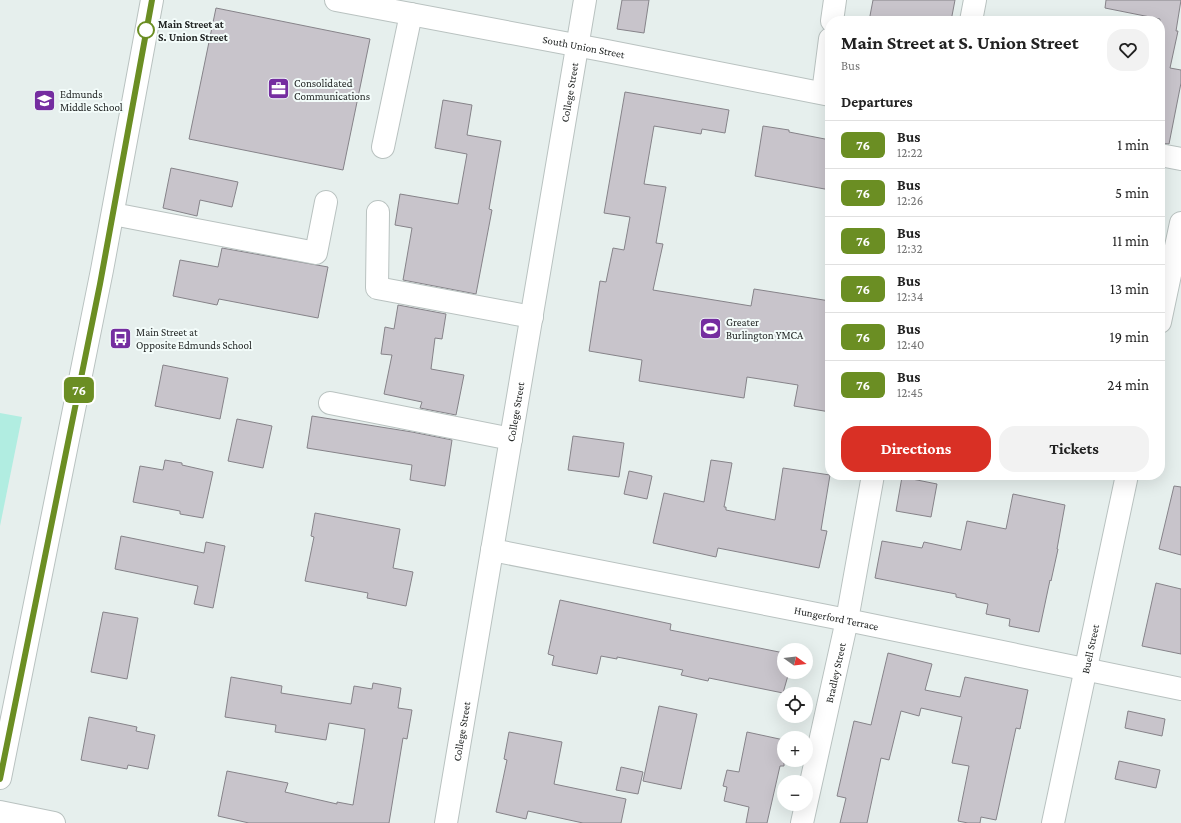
<!DOCTYPE html>
<meta charset="utf-8">
<style>
:root{--surface:#fff;--page:#f2f2f2;--text:#222;--muted:#767676;--line:#e0e0e0;--accent:#d93025}
body{margin:0;font-family:"Crimson Pro",serif;background:var(--page);color:var(--text);height:100vh;display:flex;flex-direction:column;font-size:15px;white-space:nowrap}
*{box-sizing:border-box;margin:0}
p{font-size:13px;color:var(--muted)}
.icon{flex:none;width:22px;height:22px;fill:none;stroke:currentColor;stroke-width:2;stroke-linecap:round;stroke-linejoin:round}
.map{position:relative;flex:1;overflow:hidden}
.panel{position:absolute;left:825px;top:16px;width:340px;height:464px;display:flex;flex-direction:column;background:var(--surface);border-radius:16px;box-shadow:0 4px 16px #0002}
.panel>*{flex:none}
.badge{padding:0 8px;border-radius:6px;font-size:14px;line-height:26px}
.needle{width:26px;rotate:104deg}
.tools{position:absolute;left:777px;top:643px;display:grid;gap:8px}
.tools a{display:grid;place-items:center;width:36px;height:36px;border-radius:50%;background:var(--surface);box-shadow:0 4px 16px #0002;font-size:20px}
.map>.badge{position:absolute;translate:-50% -50%;box-shadow:0 0 0 2px #fff}
h2{padding:0 16px;font-size:15px;line-height:36px}
.round{display:grid;place-items:center;flex:none;width:42px;height:42px;border-radius:16px;background:var(--page)}
.headline{display:flex;align-items:center;justify-content:space-between;height:68px;padding:0 16px}
h1{font-size:19px;font-weight:700;line-height:30px}
.cta{display:flex;gap:8px;margin-top:auto;padding:8px 16px}
.cta a{flex:1;height:46px;border-radius:16px;background:var(--accent);color:#fff;font-size:16px;font-weight:700;line-height:46px;text-align:center}
.cta a+a{background:var(--page);color:var(--text)}
ul{padding:0;list-style:none}
li{display:flex;align-items:center;gap:12px;height:48px;padding:0 16px;border-top:1px solid var(--line)}
li div{flex:1}
li b{display:block;font-size:15px}
li em{font-style:normal}
li .badge{min-width:44px;font-weight:700;text-align:center}
.map>svg:first-child{display:block}
.green{fill:#b1ede1}
.building{fill:#c8c4cb;stroke:#868389}
.lines{fill:none;stroke-linecap:round;stroke-linejoin:round}
.minor-casing{stroke:#b9c2c0;stroke-width:24}
.major-casing{stroke:#b9c2c0;stroke-width:24}
.minor{stroke:#fff;stroke-width:22}
.major{stroke:#fff;stroke-width:22}
.line-casing{stroke:#fff;stroke-width:9}
.line{stroke:#6b8e23;stroke-width:6}
.stop-dot{fill:#fff;stroke:#6b8e23;stroke-width:2}
.labels{text-anchor:middle;dominant-baseline:central;stroke-width:4;stroke-linejoin:round;paint-order:stroke}
.stop-label{font-size:11px;font-weight:bold;fill:#232625;stroke:#f3fcfa;text-anchor:start}
.street-label{font-size:11px;fill:#232625;stroke:#f3fcfa}
.poi-label{font-size:11px;fill:#232625;stroke:#f3fcfa;text-anchor:start}
</style>
<div class="map">
<svg width="1181" height="823" viewBox="0 0 1181 823">
<rect width="100%" height="100%" fill="#e6efed"/>
<path class="green" d="M0,413L22,417L0,526Z"/>
<g class="building">
<path d="M622,0H649L644,33L617,29Z"/>
<path d="M873,0H955L951,21H869Z"/>
<path d="M1106,0H1181L1176,31H1178L1170,68L1181,70V83L1169,144L1160,143V19L1105,8Z"/>
<path d="M216,8L370,39L343,170L189,139Z"/>
<path d="M625,92L729,110L725,133L702,129L701,134L654,126L644,184L666,187L656,243L663,244L653,290L751,306L754,289L830,301V412L794,406L798,385L747,377L744,398L639,381L642,360L589,351L600,281L606,282L613,248L624,250L630,217L604,213Z"/>
<path d="M443,100L472,105L467,135L501,141L489,209L492,210L476,294L403,280L412,228L395,225L400,194L458,204L467,154L435,148Z"/>
<path d="M763,126L789,130V132L830,140V190L755,176Z"/>
<path d="M171,168L238,182L232,207L200,200L197,216L163,208Z"/>
<path d="M222,248L328,267L318,318L219,299L217,305L173,296L180,260L218,267Z"/>
<path d="M398,305L446,314L442,339L435,338L431,369L464,375L456,415L420,408L422,402L384,394L392,355L381,354L385,327L394,329Z"/>
<path d="M163,365L228,378L220,419L155,406Z"/>
<path d="M312,416L412,432L452,440L445,486L410,480L412,465L307,448Z"/>
<path d="M237,419L272,426L263,468L228,461Z"/>
<path d="M573,436L624,443L619,477L568,470Z"/>
<path d="M165,460L182,463V465L213,472L203,518L180,514V511L133,502L140,466L163,470Z"/>
<path d="M711,460L732,463L724,507H726V510L775,520L783,468L830,475L821,530L827,531L819,568L718,548L716,557L653,543L664,493L704,502Z"/>
<path d="M629,471L652,476L647,499L624,494Z"/>
<path d="M902,477L937,484L931,517L896,511Z"/>
<path d="M1174,486L1181,487V555L1159,549Z"/>
<path d="M1013,494L1065,505L1057,549H1058L1051,581L1050,580L1039,632L1009,626L1010,619L986,614L988,604L956,597V594L875,578L882,541L922,548L924,542L961,550L967,521L1006,529Z"/>
<path d="M315,513L400,529L393,568L413,572L406,606L367,598L368,593L305,581L314,537L311,536Z"/>
<path d="M121,536L204,553L206,542L225,546L213,608L194,604L198,586L115,569Z"/>
<path d="M1156,583L1181,589V654L1142,646Z"/>
<path d="M560,600L671,624L670,630L784,653V672H789L783,693L709,678L708,681L681,675L683,670L617,657V659L601,656L597,674L552,665L554,656L548,654Z"/>
<path d="M103,612L138,618L127,679L91,672Z"/>
<path d="M888,653L932,664L925,690L960,697L965,677L1028,690L1020,729L1016,728L996,820L981,817L980,823H968L958,821L969,766L952,763L962,717L921,708L919,716L901,711L889,760L881,758L867,823H840L846,798L837,796L854,721L871,725Z"/>
<path d="M231,677L282,686L281,693L351,704L354,686L372,689L373,683L401,688L398,708L412,710L407,739L403,738L389,823H249L218,816L227,771L288,783L285,792L337,804V802L353,805L364,737L365,729L329,723L326,740L275,732L276,725L225,717Z"/>
<path d="M659,706L697,714L681,789L643,781Z"/>
<path d="M1128,711L1165,719L1162,736L1125,728Z"/>
<path d="M89,717L137,727L136,731L155,735L148,769L128,765L127,769L81,760Z"/>
<path d="M509,732L562,742L554,784L626,799L621,823H583L528,811L526,819L496,812L507,760L504,759Z"/>
<path d="M747,732L784,740V766H780L767,823H746L749,807L724,801L727,787L723,786L727,770L739,772Z"/>
<path d="M1119,761L1160,770L1156,788L1115,779Z"/>
<path d="M621,767L643,772L638,794L616,790Z"/>
</g>
<g class="lines">
<defs>
<g id="minor">
<path d="M832,21L835,0"/>
<path d="M971,21L975,0"/>
<path d="M823,93L830,39"/>
<path d="M383,147L411,14"/>
<path d="M378,212L377,288L532,317"/>
<path d="M113,214L316,253L326,202"/>
<path d="M1160,322L1181,223"/>
<path d="M330,403L511,439"/>
<path id="s1" d="M492,550L847,620L1181,689"/>
<path id="s2" d="M446,823L585,0"/>
<path id="s3" d="M802,823L847,620L873,475"/>
<path id="s4" d="M1053,823L1127,475"/>
</g>
<g id="major">
<path id="s5" d="M336,0L607,51L830,95"/>
<path d="M1160,155L1181,159"/>
<path d="M0,778L102,270L152,0"/>
<path d="M0,812L54,823"/>
</g>
</defs>
<use href="#minor" class="minor-casing"/>
<use href="#major" class="major-casing"/>
<use href="#minor" class="minor"/>
<use href="#major" class="major"/>
</g>
<g class="lines">
<defs>
<path id="line" d="M0,779L100,284L152,0"/>
</defs>
<use href="#line" class="line-casing"/>
<use href="#line" class="line"/>
</g>
<defs>
<symbol id="office-square" viewBox="-11 -11 22 22"><rect x="-9" y="-9" width="18" height="18" rx="4" fill="#752da0" stroke="#f3fcfa"/><path d="M-6-3h4V-5.5h4V-3h4V5H-6ZM-1-4.5V-3h2v-1.5ZM-6 0V1H6V0Z" fill="#fff"/></symbol>
<symbol id="school-square" viewBox="-11 -11 22 22"><rect x="-9" y="-9" width="18" height="18" rx="4" fill="#752da0" stroke="#f3fcfa"/><path d="M0-5L7-2L0 1L-7-2ZM-4 1L0 2.5L4 1V4Q0 6-4 4Z" fill="#fff"/></symbol>
<symbol id="stadium-square" viewBox="-11 -11 22 22"><rect x="-9" y="-9" width="18" height="18" rx="4" fill="#752da0" stroke="#f3fcfa"/><path d="M0-5a6.5 5 0 1 0 0 10a6.5 5 0 1 0 0-10ZM-3.5-1.8h7v3.6h-7Z" fill="#fff"/></symbol>
<symbol id="bus-square" viewBox="-11 -11 22 22"><rect x="-9" y="-9" width="18" height="18" rx="4" fill="#752da0" stroke="#f3fcfa"/><path d="M-5-6H5V4H4V6H2V4H-2V6H-4V4H-5ZM-3.5-4V0h7V-4ZM-3.5 1.2v1.5H-2V1.2ZM2 1.2v1.5H3.5V1.2Z" fill="#fff"/></symbol>
</defs>
<g fill-rule="evenodd">
<use href="#office-square" x="266" y="76" width="25" height="25"/>
<use href="#school-square" x="32" y="88" width="25" height="25"/>
<use href="#stadium-square" x="698" y="316" width="25" height="25"/>
<use href="#bus-square" x="108" y="326" width="25" height="25"/>
</g>
<circle class="stop-dot" cx="146" cy="30" r="8"/>
<g class="labels">
<g class="stop-label">
<text x="158" y="24">Main Street at<tspan x="158" dy="13">S. Union Street</tspan></text>
</g>
<g class="street-label">
<text stroke="none"><textPath href="#s5" startOffset="252">South Union Street</textPath></text>
<text stroke="none"><textPath href="#s2" startOffset="741">College Street</textPath></text>
<text stroke="none"><textPath href="#s2" startOffset="417">College Street</textPath></text>
<text stroke="none"><textPath href="#s1" startOffset="351">Hungerford Terrace</textPath></text>
<text stroke="none"><textPath href="#s4" startOffset="178">Buell Street</textPath></text>
<text stroke="none"><textPath href="#s3" startOffset="154">Bradley Street</textPath></text>
<text stroke="none"><textPath href="#s2" startOffset="93">College Street</textPath></text>
</g>
<g class="poi-label">
<text x="294" y="83">Consolidated<tspan x="294" dy="13">Communications</tspan></text>
<text x="60" y="94">Edmunds<tspan x="60" dy="13">Middle School</tspan></text>
<text x="726" y="322">Greater<tspan x="726" dy="13">Burlington YMCA</tspan></text>
<text x="136" y="332">Main Street at<tspan x="136" dy="13">Opposite Edmunds School</tspan></text>
</g>
</g>
</svg>
<div class="tools">
<a><svg class="needle" viewBox="-14 -14 28 28"><path d="M0-13l5 13h-10z" fill="#e53935"/><path d="M0 13l5-13h-10z" fill="#767676"/></svg></a>
<a><svg class="icon" aria-label="locate" viewBox="0 0 24 24"><circle cx="12" cy="12" r="6"/><path d="M12 2v4M12 18v4M2 12h4M18 12h4"/></svg></a>
<a>+</a>
<a>−</a>
</div>
<b class="badge" style="left:79px;top:390px;background:#6b8e23;color:#fff">76</b>
<section class="panel">
<div class="headline"><div><h1>Main Street at S. Union Street</h1><p>Bus</p></div><a class="round"><svg class="icon" aria-label="heart" viewBox="0 0 24 24"><path d="M12 20l-8-8c-3-5 5-10 8-4 3-6 11-1 8 4z"/></svg></a></div>
<h2>Departures</h2>
<ul>
<li><span class="badge" style="background:#6b8e23;color:#fff">76</span><div><b>Bus</b><p>12:22</p></div><em>1 min</em></li>
<li><span class="badge" style="background:#6b8e23;color:#fff">76</span><div><b>Bus</b><p>12:26</p></div><em>5 min</em></li>
<li><span class="badge" style="background:#6b8e23;color:#fff">76</span><div><b>Bus</b><p>12:32</p></div><em>11 min</em></li>
<li><span class="badge" style="background:#6b8e23;color:#fff">76</span><div><b>Bus</b><p>12:34</p></div><em>13 min</em></li>
<li><span class="badge" style="background:#6b8e23;color:#fff">76</span><div><b>Bus</b><p>12:40</p></div><em>19 min</em></li>
<li><span class="badge" style="background:#6b8e23;color:#fff">76</span><div><b>Bus</b><p>12:45</p></div><em>24 min</em></li>
</ul>
<div class="cta"><a>Directions</a><a>Tickets</a></div>
</section>
</div>
